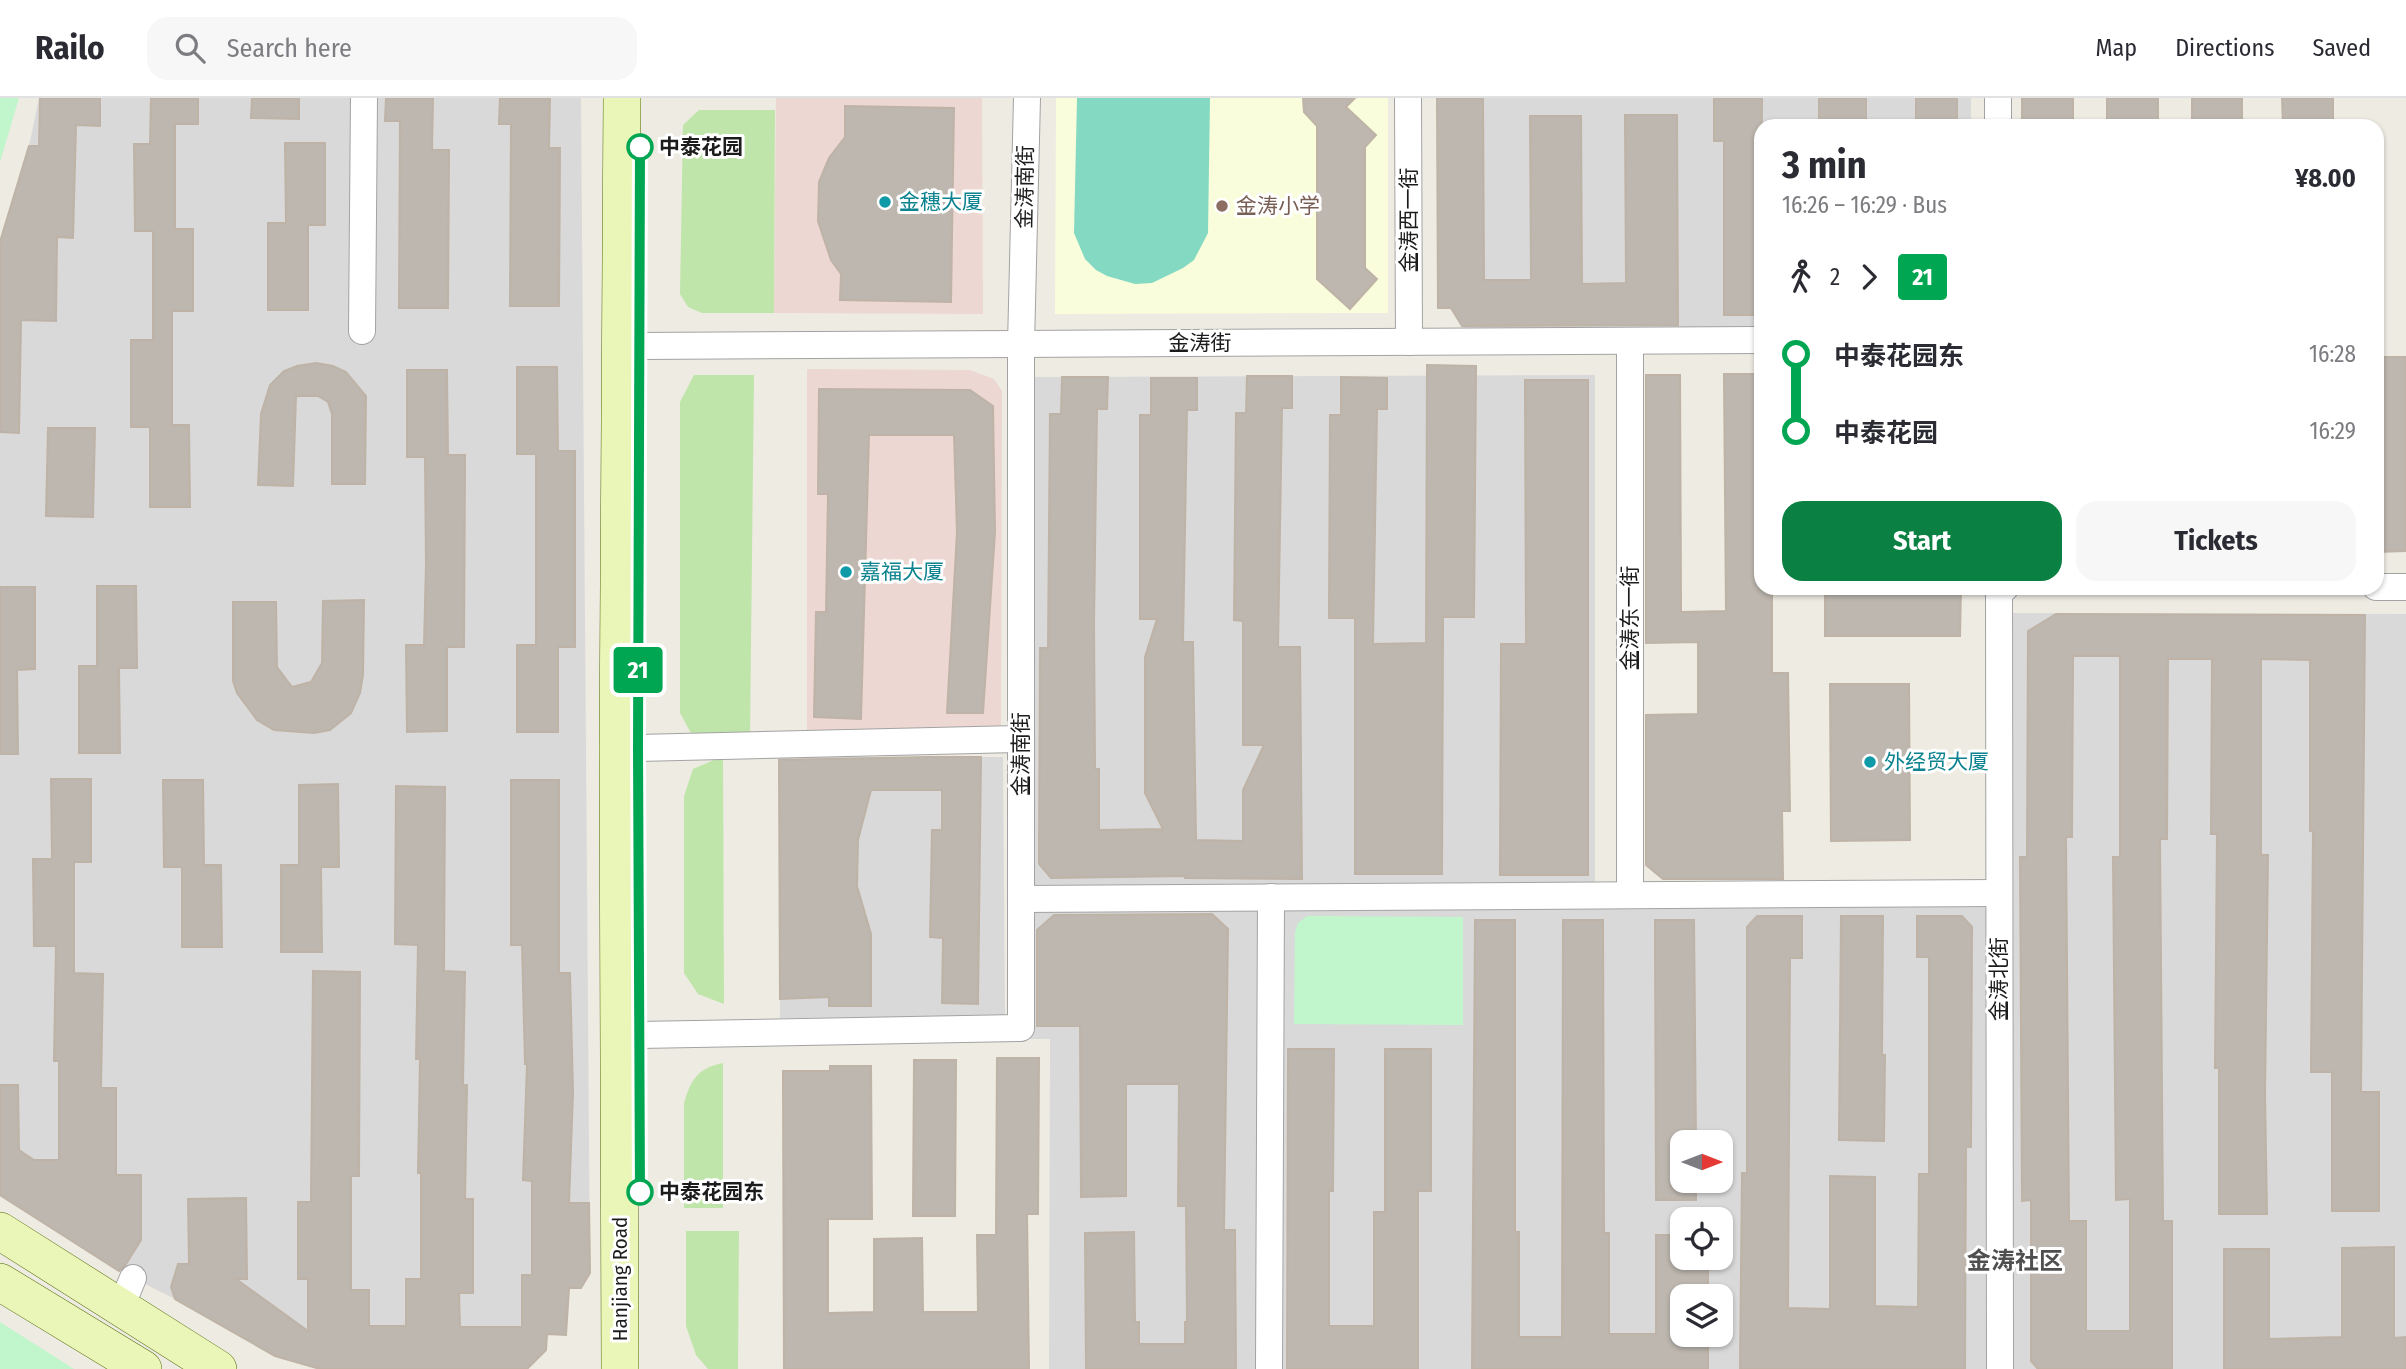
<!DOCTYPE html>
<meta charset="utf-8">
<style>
:root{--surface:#fff;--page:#f7f7f7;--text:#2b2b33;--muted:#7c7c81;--line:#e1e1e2;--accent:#0b8043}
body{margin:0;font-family:"Fira Sans Condensed","Noto Sans SC",sans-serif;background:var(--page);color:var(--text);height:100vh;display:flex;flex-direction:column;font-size:26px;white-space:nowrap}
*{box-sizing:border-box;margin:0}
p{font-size:23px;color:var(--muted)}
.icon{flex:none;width:38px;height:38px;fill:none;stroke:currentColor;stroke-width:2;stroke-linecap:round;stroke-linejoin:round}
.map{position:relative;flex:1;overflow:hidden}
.sheet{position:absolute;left:1754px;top:21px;width:630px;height:476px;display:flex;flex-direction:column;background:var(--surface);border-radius:21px;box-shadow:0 2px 5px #0004}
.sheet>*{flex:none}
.badge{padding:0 14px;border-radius:5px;font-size:24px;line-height:46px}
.needle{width:46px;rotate:90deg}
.buttons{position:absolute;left:1670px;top:1032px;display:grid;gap:14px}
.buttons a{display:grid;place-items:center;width:63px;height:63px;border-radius:14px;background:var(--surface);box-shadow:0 2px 5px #0004;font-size:35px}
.map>.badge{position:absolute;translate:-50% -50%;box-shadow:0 0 0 4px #fff}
.legs{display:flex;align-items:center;gap:10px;height:77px;padding:0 28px;font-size:23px}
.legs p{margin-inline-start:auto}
.summary{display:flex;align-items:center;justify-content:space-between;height:119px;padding:0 28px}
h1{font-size:38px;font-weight:700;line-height:52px}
.primary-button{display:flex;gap:14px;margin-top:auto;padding:14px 28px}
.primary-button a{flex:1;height:80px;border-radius:21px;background:var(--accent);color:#fff;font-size:28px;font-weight:700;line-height:80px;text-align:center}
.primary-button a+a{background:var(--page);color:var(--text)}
ul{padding:0 28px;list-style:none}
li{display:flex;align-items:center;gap:24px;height:77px;font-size:26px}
li i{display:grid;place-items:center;width:10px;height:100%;margin:0 9px;background:currentColor}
li i::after{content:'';width:18px;height:18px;margin:-9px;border:5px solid;border-radius:50%;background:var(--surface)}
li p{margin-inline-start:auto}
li:first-child i{background:linear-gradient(#0000 50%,currentColor 0)}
li:last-child i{background:linear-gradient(currentColor 50%,#0000 0)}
header{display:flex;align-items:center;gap:42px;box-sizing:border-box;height:98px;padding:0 35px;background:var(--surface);border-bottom:2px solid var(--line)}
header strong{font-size:33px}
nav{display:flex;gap:38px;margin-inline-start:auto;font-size:24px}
.search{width:490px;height:63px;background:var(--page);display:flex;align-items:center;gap:18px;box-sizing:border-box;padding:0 24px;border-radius:21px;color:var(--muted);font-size:26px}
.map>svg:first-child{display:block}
.residential{fill:#dad9d9;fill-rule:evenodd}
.commercial{fill:#edd7d2}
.education{fill:#f9fddb}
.grass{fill:#c0e5aa}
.park{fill:#c1f6cc}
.pitch{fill:#84d9c3}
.building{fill:#bdb7af;stroke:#beb3a6;stroke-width:2;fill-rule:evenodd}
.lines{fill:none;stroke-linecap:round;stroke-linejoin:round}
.street-casing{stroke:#a3a3a3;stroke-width:28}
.secondary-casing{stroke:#556c0a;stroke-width:38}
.street{stroke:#fff;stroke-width:26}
.secondary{stroke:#eaf6b8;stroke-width:37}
.line-1-casing{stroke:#fff;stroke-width:16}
.line-1{stroke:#00a651;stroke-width:10}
.stop-1-dot{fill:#fff;stroke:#00a651;stroke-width:3.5}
.culture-dot{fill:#0f9aa8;stroke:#fff;stroke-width:2.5}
.education-dot{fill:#8d6e63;stroke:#fff;stroke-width:2.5}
.labels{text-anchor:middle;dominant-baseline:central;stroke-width:6;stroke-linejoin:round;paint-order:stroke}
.stop-label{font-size:21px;font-weight:bold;fill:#1c1c1c;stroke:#fff;text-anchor:start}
.street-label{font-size:21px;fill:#1c1c1c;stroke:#fff}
.culture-label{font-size:21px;fill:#0d838f;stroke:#fff;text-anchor:start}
.education-label{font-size:21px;fill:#785e54;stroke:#fff;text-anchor:start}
.quarter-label{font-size:24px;font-weight:bold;fill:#4f4f4f;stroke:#fff}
</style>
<header>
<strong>Railo</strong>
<div class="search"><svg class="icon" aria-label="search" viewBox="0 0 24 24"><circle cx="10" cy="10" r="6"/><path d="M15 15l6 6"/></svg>Search here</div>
<nav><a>Map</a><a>Directions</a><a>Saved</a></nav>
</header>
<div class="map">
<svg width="2406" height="1271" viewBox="0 0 2406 1271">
<rect width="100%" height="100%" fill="#edebe2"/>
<g class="residential">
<path d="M39,0H581L590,1175L581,1190H569L566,1237L547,1236L546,1252L527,1271H320L275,1258L175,1201L121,1174L0,1097V144L29,48Z"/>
<path d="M1437,0H1971V28H1760V232L1466,234L1451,210H1438Z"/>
<path d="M1595,277V807L2011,804V515L2406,516V1271H1049L1050,941H1029L1034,279ZM1682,1045H1720V1083H1682ZM1682,1122H1720V1160H1682ZM1682,1199H1720V1237H1682Z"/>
<path d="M779,659H1003L1005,919L780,920Z"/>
</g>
<g class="commercial">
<path d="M776,0H982L983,216L774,215Z"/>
<path d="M807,271L970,272L994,281L1002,293L1001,630L807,632Z"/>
</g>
<path class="education" d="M1056,0H1388V215L1055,216Z"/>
<g class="grass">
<path d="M699,12H775L774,215H702L688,209L680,196L683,27Z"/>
<path d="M694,277H754L750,638L692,637L680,615V304Z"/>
<path d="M723,658L724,906L698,896L684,875V698L693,671Z"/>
<path d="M723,965V1110H684V1005C691,981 698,970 723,965Z"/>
<path d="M686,1133H739L738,1271H708L696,1257L686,1228Z"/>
</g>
<g class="park">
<path d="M0,0H19L0,64Z"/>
<path d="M1307,818L1463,819V927L1294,926L1295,834L1298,825Z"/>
<path d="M0,1224L74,1271H0Z"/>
</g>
<path class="pitch" d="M1077,0H1210L1208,135L1194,162L1183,170L1152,185L1135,186L1107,178L1096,172L1085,161L1074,135Z"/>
<g class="building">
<path d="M40,0H100V28L76,27L73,140L57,139L56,223L21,222L19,335L0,334V144L29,48H39Z"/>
<path d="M151,0H198V26H175V131H193V213H172V327H189L190,409H150V329H131V242H153V133H135L134,46H150Z"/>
<path d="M252,0H299V21L251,20Z"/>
<path d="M386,0H433L432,52H449L448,210H399L400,23H385Z"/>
<path d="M500,0H550L549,50H560L559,208H510L511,26H499Z"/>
<path d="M1303,0H1355L1346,9L1376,37L1365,49V170L1377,181L1350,211L1317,181V28L1304,14Z"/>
<path d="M1437,0H1483L1484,182H1531L1530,18H1581L1582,186L1626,185L1625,17H1677L1678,227L1462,228L1451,210H1438Z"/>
<path d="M1714,0H1762L1760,217H1724V43H1714Z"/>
<rect x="1819" y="0" width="47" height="28"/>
<rect x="1916" y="0" width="41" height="28"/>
<rect x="2022" y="0" width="51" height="27"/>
<path d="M2107,0H2158V25L2107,26Z"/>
<rect x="2192" y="0" width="50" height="27"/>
<path d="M2282,0H2333V26L2283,27Z"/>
<path d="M845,8L954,10L951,204L840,202L841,176L831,162L818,123L819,84L829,60L845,39Z"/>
<path d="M285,45H325V127H308V212H268V125H286Z"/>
<path d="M2376,259H2406V453L2376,454Z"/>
<path d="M316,265L333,268L346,274L366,298L365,386H332V316L328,304L318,298H296L293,388L258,387L261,316L270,287L284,273L297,268Z"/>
<path d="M1427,267L1476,268L1474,519H1443L1442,776H1355V520H1329L1330,317H1341V279L1387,280V311H1377L1373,546L1426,545Z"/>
<path d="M517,269H557L558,353H575V549H558V634H517V547H536V356H517Z"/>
<path d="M407,272H447L448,357H465L464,549H447V633L407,634L406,547H424L426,466L425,359H407Z"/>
<path d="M1724,276H1760V490H1772V575H1788L1790,713H1782L1783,781H1663L1646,767V617L1698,616V544L1646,545V277H1680L1681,514L1726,513Z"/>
<path d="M1247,278H1292V310H1282L1278,549H1300L1302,781L1185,780V778L1051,780L1039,766L1040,550H1048L1050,316H1061L1062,279H1108L1107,311H1097L1094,525L1095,671H1099V732L1163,731L1145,695V559L1157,521H1140V317H1151V280H1197V312H1187L1183,544H1193L1196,742L1243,743V692L1264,647H1243V523L1234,522L1236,315H1246Z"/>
<path d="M1525,282H1588V777H1500L1501,546H1526Z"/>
<path d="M819,291L970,292L993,308L995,434L983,615H947L957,434L954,337H869L861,621L814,619L816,514H826L828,396H818Z"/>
<path d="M48,330H95L93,419L46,418Z"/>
<path d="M97,488H136L137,570H119L120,655H79V568H97Z"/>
<path d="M0,489H35V571L17,572L18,656H0Z"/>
<path d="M1825,490H1961L1960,538H1825Z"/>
<path d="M364,502L363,577L360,595L351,615L330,632L314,635L274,632L257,622L237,595L233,583V504H276L277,569L292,589L311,584L322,565L323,503Z"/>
<path d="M2056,516L2365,517L2361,994H2379V1113H2332V974H2311L2313,733H2310V562L2261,561V757H2268L2265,996L2267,1116H2219V970H2215L2217,736H2211L2212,561H2168L2167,741H2160L2163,1123H2172V1271H2038L2031,1263V1102L2022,1103L2020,759H2027L2028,533ZM2073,558H2120V759H2113L2116,1102L2130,1101V1233H2086V1123H2069L2066,739H2072Z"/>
<path d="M1830,586H1909L1910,742L1831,743Z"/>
<path d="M928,659H981L978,906L942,905L943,840L930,839L932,732H942V692H871L858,742L857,788L871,836V908H829V899L780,901L779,662Z"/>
<path d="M51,681H91V764H74V875L103,876L101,990H116V1077H141V1142L126,1166L119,1173L0,1097V987H18L19,1052L34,1062H59V963H54L56,848H34L33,761H52Z"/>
<path d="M163,682H203L204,767H221L222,849H182V769H164Z"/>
<path d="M511,682H559V875H570L573,994L569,1105H589L590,1175L581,1190H569L566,1237L547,1236L546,1252L527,1271H320L275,1258L175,1201L171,1189L178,1166H189L188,1101L246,1100L247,1181H236L308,1233V1181H298V1104H311L313,873L360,874L359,1078H351V1192H369V1228H406V1181H421V1075H418L420,961H416L418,847L395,846L396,688L445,689L444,873L465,874L463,987H467L465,1101H473V1195H459L460,1229H522V1177H532V1083L523,1082L527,966H525L522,847H511Z"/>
<path d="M338,686L339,769H321L322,854H281V767H299V687Z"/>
<path d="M1212,816L1228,831L1224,1132H1235L1236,1271H1086L1085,1135L1134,1134L1135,1224H1139V1246H1185V1224H1187L1186,1108H1178L1179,986H1126V1098L1081,1099L1080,928H1037V832L1054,817Z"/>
<path d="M1757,818H1802V860H1790L1788,1210L1830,1211V1078L1875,1079V1208L1918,1209L1919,1076H1929V859H1917V818H1962L1972,829L1971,1049H1966L1965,1271H1740L1742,1075H1747V829Z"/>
<path d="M1841,818H1883L1882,957H1885L1884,1043L1839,1042Z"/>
<path d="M1475,822H1515V1134H1519V1239H1562L1563,822H1603L1604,1135H1609V1236H1656V1137H1682V1160H1708V1199H1682V1237H1708V1271H1472Z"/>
<path d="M1655,822H1694L1696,1045H1682V1083H1696V1102H1656Z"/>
<path d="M1288,951H1334L1333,1093H1329V1228H1374V1114H1385V951H1431V1093H1418V1271H1287Z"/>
<path d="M997,960H1039L1038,1116H1027L1029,1271H784L783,973H830V968H871L872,1121H828V1215L874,1214V1141L922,1140L923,1214H978L977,1137H996Z"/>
<path d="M914,962H956L955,1118H913Z"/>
<path d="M2394,1149V1240L2406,1239V1271H2224V1151H2269V1241L2342,1239V1150Z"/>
</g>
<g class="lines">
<defs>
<g id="street">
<path d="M1408,0L1409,244"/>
<path d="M1998,0V28"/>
<path d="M362,233L364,0"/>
<path d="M1630,243V797"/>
<path d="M639,248L1760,242"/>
<path d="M2376,489H2406"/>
<path d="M638,650L1021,641"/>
<path d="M1021,801L1999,795"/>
<path d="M639,937L1021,930V247L1027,0"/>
<path d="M121,1209L133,1180"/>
<path d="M1269,1271L1271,799"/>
<path d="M2000,1271L1999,490H2005"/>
</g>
<g id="secondary">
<path d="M0,1133L218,1271"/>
<path d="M0,1184L143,1271"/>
<path d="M620,1271L618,650L622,0"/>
</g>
</defs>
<use href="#street" class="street-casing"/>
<use href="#secondary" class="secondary-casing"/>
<use href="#street" class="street"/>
<use href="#secondary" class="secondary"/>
</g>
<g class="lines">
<defs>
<path id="line-1" d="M640,1094L638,650L640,49"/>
</defs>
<use href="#line-1" class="line-1-casing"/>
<use href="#line-1" class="line-1"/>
</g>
<g class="stop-1-dot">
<circle cx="640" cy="49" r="12"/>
<circle cx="640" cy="1094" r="12"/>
</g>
<g class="culture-dot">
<circle cx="885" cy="104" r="7"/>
<circle cx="846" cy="474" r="7"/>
<circle cx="1870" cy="664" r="7"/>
</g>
<circle class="education-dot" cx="1222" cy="108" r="7"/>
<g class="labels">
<g class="stop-label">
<text x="659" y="49">中泰花园</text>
<text x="659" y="1094">中泰花园东</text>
</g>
<g class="street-label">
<text transform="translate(1025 89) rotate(-89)">金涛南街</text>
<text transform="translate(1409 122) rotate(-90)">金涛西一街</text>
<text x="1200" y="245">金涛街</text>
<text transform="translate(1630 520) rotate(-90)">金涛东一街</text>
<text transform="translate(1021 656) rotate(-90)">金涛南街</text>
<text transform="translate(1999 881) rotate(-90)">金涛北街</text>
<text transform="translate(620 1181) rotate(-90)">Hanjiang Road</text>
</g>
<g class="culture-label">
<text x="899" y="104">金穗大厦</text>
<text x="860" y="474">嘉福大厦</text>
<text x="1884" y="664">外经贸大厦</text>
</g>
<g class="education-label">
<text x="1236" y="108">金涛小学</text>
</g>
<g class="quarter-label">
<text x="2015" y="1163">金涛社区</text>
</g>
</g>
</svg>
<div class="buttons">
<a><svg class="needle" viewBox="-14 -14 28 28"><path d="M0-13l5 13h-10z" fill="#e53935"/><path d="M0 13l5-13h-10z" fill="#7c7c81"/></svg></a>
<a><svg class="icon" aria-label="locate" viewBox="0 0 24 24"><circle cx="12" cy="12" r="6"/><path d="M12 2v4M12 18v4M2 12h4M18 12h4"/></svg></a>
<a><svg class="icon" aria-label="layers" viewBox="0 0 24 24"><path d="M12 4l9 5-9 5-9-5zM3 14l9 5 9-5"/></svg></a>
</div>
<b class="badge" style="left:638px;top:572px;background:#00a651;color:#fff">21</b>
<section class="sheet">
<div class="summary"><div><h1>3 min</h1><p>16:26 – 16:29 · Bus</p></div><b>¥8.00</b></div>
<div class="legs"><svg class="icon" aria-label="walk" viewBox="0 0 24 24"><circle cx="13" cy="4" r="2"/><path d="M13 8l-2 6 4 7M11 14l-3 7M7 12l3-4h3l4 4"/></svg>2<svg class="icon" aria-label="forward" viewBox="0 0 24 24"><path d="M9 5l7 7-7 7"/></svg><b class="badge" style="background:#00a651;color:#fff">21</b></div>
<ul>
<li><i style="color:#00a651"></i><b>中泰花园东</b><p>16:28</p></li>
<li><i style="color:#00a651"></i><b>中泰花园</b><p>16:29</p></li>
</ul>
<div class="primary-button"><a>Start</a><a>Tickets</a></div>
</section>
</div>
